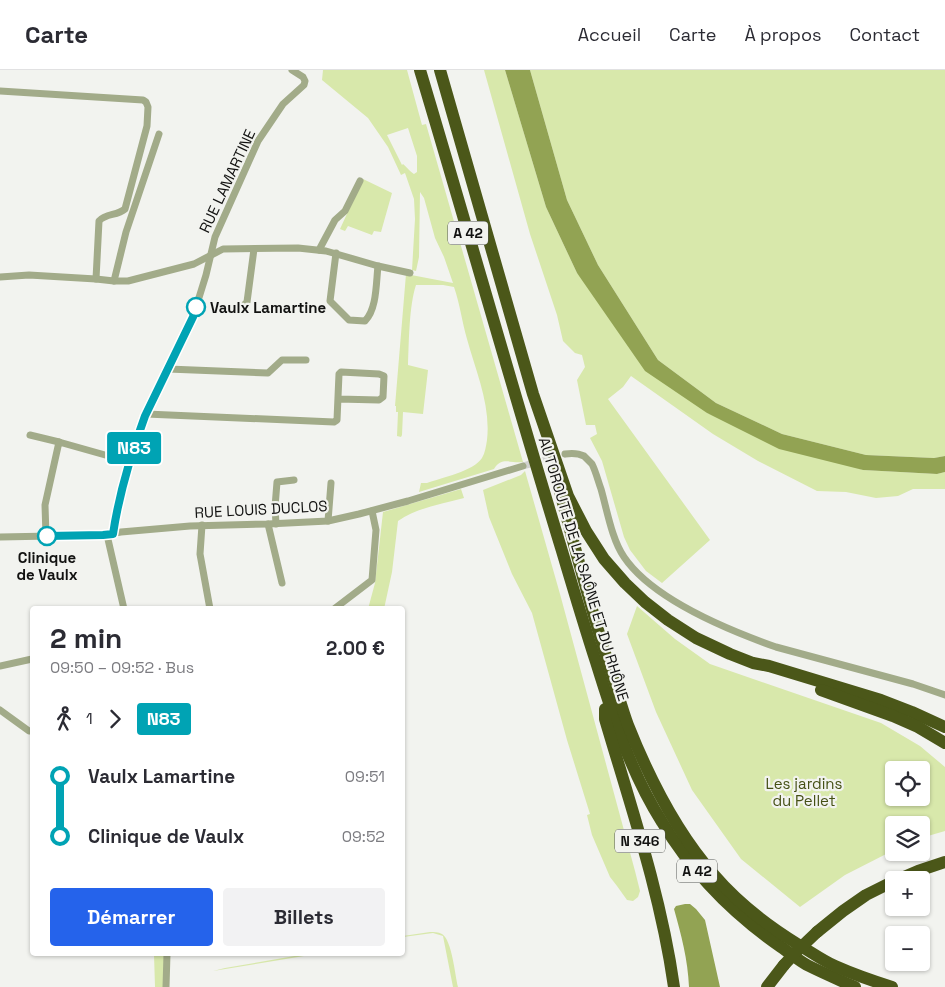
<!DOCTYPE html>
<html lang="fr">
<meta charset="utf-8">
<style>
:root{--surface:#fff;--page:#f2f2f3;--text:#2b2b33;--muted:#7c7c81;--line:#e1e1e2;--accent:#2563eb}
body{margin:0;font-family:"Space Grotesk",sans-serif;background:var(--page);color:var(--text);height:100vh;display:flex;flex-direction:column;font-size:19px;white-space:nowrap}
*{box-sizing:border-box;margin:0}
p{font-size:16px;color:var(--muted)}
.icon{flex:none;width:28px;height:28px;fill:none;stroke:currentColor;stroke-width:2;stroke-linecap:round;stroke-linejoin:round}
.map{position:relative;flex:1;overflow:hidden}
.drawer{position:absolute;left:30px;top:536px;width:375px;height:350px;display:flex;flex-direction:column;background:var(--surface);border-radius:5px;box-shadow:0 1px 4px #0004}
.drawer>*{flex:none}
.badge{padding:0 10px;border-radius:4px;font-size:18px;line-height:32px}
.controls{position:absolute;left:885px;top:691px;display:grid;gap:10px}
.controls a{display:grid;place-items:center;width:45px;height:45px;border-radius:5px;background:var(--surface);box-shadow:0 1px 4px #0004;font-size:25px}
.map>.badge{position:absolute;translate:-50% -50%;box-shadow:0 0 0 2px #fff}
.legs{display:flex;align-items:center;gap:8px;height:55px;padding:0 20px;font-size:16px}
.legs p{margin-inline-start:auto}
.summary{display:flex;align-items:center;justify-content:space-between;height:85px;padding:0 20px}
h1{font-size:28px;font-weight:800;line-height:38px}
.cta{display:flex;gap:10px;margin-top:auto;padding:10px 20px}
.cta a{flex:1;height:58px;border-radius:5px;background:var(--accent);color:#fff;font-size:20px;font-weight:800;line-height:58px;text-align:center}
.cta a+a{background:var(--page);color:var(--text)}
ul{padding:0 20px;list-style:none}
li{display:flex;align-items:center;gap:18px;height:60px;font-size:19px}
li i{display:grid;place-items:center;width:8px;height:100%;margin:0 6px;background:currentColor}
li i::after{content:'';width:12px;height:12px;margin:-6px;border:4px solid;border-radius:50%;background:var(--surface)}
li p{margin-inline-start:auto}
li:first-child i{background:linear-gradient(#0000 50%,currentColor 0)}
li:last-child i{background:linear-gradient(currentColor 50%,#0000 0)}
header{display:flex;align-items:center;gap:30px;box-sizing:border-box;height:70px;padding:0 25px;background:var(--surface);border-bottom:1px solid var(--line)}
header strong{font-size:24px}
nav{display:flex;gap:28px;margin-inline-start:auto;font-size:18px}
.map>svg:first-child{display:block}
.green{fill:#d8e8ab;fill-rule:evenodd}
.water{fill:#92a353}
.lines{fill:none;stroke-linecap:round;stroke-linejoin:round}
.street-tunnel{stroke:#d0d1ce;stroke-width:7;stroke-dasharray:7 3.5;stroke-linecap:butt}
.street{stroke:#a2ab89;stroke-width:7}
.highway{stroke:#4b5719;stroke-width:12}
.highway-bridge{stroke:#4b5719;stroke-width:12}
.line-1-casing{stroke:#fff;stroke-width:11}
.line-1{stroke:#00a3b4;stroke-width:8}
.stop-1-dot{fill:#fff;stroke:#00a3b4;stroke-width:2.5}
.labels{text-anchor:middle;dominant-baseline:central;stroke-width:4.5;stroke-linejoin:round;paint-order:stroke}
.shield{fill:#f2f3ef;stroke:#555654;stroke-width:1}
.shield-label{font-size:14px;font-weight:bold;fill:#121211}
.street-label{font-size:15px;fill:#121211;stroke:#f2f3ef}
.stop-label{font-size:15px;font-weight:bold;fill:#121211;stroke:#f2f3ef;text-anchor:start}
.park-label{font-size:15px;fill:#455015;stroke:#f2f3ef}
</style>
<header>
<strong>Carte</strong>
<nav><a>Accueil</a><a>Carte</a><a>À propos</a><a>Contact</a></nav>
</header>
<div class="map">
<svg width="945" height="917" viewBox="0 0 945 917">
<rect width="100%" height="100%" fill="#f2f3ef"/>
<g class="green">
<path d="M323,0H407L422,55L426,54L523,392C511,394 502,386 494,399L419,422L421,413H427C441,408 474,401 482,388C485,383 486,376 487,370C491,335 476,302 467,269C462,252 460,234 454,217L443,215H416C409,236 409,272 408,295L428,300L423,344L403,342L402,365L401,367L397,366L398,342H396V336H395L406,204L453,213L444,187L435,168L424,128L420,122L419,187L416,201L412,200L415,149L414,129L405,103L401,105L388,77L368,48L322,10ZM408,58L417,86V102L414,104C409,101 407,97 403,94L402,95L387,65Z"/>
<path d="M484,0H505L546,137L577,203L707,343L863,400L937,404L945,402V419H913L898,426L876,428L846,422L817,421L758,391L713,364L631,306L623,317L608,329L710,470L662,513L646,501L630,480L624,467L602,391L590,368L597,364L595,355H586L577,310L585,297L582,285L575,283L563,271L557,245L530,164Z"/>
<path d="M530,0H945V386L934,388L866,385L782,364L716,333L658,290L598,195L567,130Z"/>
<path d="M363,109L392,123L381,162L374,161L372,165L348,156L345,161L340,159Z"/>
<path d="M525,401L560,524L635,801L640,821L638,827L633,831L627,830L617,816L610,807L592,765L587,745L590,744L567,670L532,543L512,504L489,447L483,420L521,405Z"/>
<path d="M461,419L464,428C442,434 416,438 398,451L392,502L384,539H368L375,513L383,442Z"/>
<path d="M637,536L675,569L710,594L881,653L920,676L945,697V761L921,768V755H894V780L845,805L800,837L741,789L692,720L656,642L627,564ZM894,700H921V728H894Z"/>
<path d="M430,862C434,862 438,862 442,864C452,870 455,905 458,917H453L443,866L433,863L403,867V866Z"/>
<path d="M154,884H165L164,917H155Z"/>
<path d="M306,884H316L213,901L225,898Z"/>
</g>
<g class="water">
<path d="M505,0H530L567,130L598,195L658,290L716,333L782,364L866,385L934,388L945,386V402L937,404L863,400L779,379L707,343L645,301L577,203L546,137Z"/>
<path d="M685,834H690L696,839L705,850L720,917H689C688,890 681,864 674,839L676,836Z"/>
</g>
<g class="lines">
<path class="street-tunnel" d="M523,396L565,384"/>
<g class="street">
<path d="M0,21L143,30L146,32L148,37L147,56L125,139C117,146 106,143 99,151L96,209"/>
<path d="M319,180L335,150L345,141L360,111"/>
<path d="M336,183L330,231L349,250L365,251C377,239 376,213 378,196"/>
<path d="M0,207L29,205L96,209L114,211H128L194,194L223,179L298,178L326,181L378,196L410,203"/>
<path d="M114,211L126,162L159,64"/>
<path d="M242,237L247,232L254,179"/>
<path d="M168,299L268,303L282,290H306"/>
<path d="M146,344L334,352L337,350L339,304L341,302L379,304L384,306L383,327L379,330L338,329"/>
<path d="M30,365L59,372"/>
<path d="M565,384C572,383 578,383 584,386C586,388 590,392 592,394C596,402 598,411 601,419C607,440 612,470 624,487C653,530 728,560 776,577L913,614L945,625"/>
<path d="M328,451L331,413"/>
<path d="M268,454L282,513"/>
<path d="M276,454L275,437L277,412L294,410"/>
<path d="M202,455L200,484L210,539"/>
<path d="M113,464C119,424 131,384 145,346L193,247L206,205L215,167L258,71L283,34L304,15L305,11L303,7L292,0"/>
<path d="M107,465L124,539"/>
<path d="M46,466L45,435L59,372L130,392"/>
<path d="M0,467L103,465L121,462L190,456L268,454L328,451L359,444L408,431L523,396"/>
<path d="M334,539L372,510L376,460L372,441"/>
<path d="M0,596L32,589"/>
<path d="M0,640L29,661H32"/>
<path d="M166,917L167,884"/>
</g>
<g class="highway">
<path d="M420,0C468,160 513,321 562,481C573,518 584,555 596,592C613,647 631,703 662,752C692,802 733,844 781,877C790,883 798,890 807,895C823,903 839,910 855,917"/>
<path d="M440,0L533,324L568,426L586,461L604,489L625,513L645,532L668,550L696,568L730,584L753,593L769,596L881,630L912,642L945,657"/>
<path d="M559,418C576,482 592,545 613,608C618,623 622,639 628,655C649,708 676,762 714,805C738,833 768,856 799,875C811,882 822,890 835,896C853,904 873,911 892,917"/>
<path d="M821,620L893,646L918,657L945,673"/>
<path d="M605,639V649C631,737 661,825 674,917"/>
<path d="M897,810L918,801L945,792"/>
<path d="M817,862L843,841L866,825L894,811"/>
<path d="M767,917L784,895"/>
</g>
<path class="highway-bridge" d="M784,895L796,882L817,862"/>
</g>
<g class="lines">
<defs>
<path id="line-1" d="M47,466L103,465L113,464C119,424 131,384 145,346L193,247L196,237"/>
</defs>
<use href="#line-1" class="line-1-casing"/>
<use href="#line-1" class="line-1"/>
</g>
<g class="stop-1-dot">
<circle cx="196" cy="237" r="9"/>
<circle cx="47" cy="466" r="9"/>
</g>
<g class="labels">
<g class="shield">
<rect x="448" y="151.5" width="40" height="23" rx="4"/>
<rect x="615" y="759.5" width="50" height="23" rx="4"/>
<rect x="677" y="789.5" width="40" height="23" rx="4"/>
</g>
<g class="shield-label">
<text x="468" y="163">A 42</text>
<text x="640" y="771">N 346</text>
<text x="697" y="801">A 42</text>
</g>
<g class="street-label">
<text transform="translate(227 111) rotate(-65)">RUE LAMARTINE</text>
<text transform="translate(261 439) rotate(-3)">RUE LOUIS DUCLOS</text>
<text transform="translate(584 499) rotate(73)">AUTOROUTE DE LA SAÔNE ET DU RHÔNE</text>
</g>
<g class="stop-label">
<text x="210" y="237">Vaulx Lamartine</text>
<text x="47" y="487" text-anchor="middle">Clinique<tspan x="47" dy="17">de Vaulx</tspan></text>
</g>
<g class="park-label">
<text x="804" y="713">Les jardins<tspan x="804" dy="17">du Pellet</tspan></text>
</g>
</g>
</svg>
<div class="controls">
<a><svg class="icon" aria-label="locate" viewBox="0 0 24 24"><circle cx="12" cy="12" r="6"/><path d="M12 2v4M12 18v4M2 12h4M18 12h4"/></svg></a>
<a><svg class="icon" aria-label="layers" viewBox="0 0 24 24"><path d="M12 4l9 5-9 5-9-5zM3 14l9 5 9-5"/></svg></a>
<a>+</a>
<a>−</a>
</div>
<b class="badge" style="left:134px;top:378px;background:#00a3b4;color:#fff">N83</b>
<section class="drawer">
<div class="summary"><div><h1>2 min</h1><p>09:50 – 09:52 · Bus</p></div><b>2.00 €</b></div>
<div class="legs"><svg class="icon" aria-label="walk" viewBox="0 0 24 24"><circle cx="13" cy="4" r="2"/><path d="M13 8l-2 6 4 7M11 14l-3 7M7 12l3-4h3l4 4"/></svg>1<svg class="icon" aria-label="forward" viewBox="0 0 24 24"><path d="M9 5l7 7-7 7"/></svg><b class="badge" style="background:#00a3b4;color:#fff">N83</b></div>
<ul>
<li><i style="color:#00a3b4"></i><b>Vaulx Lamartine</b><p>09:51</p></li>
<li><i style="color:#00a3b4"></i><b>Clinique de Vaulx</b><p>09:52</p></li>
</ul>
<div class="cta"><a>Démarrer</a><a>Billets</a></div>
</section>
</div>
